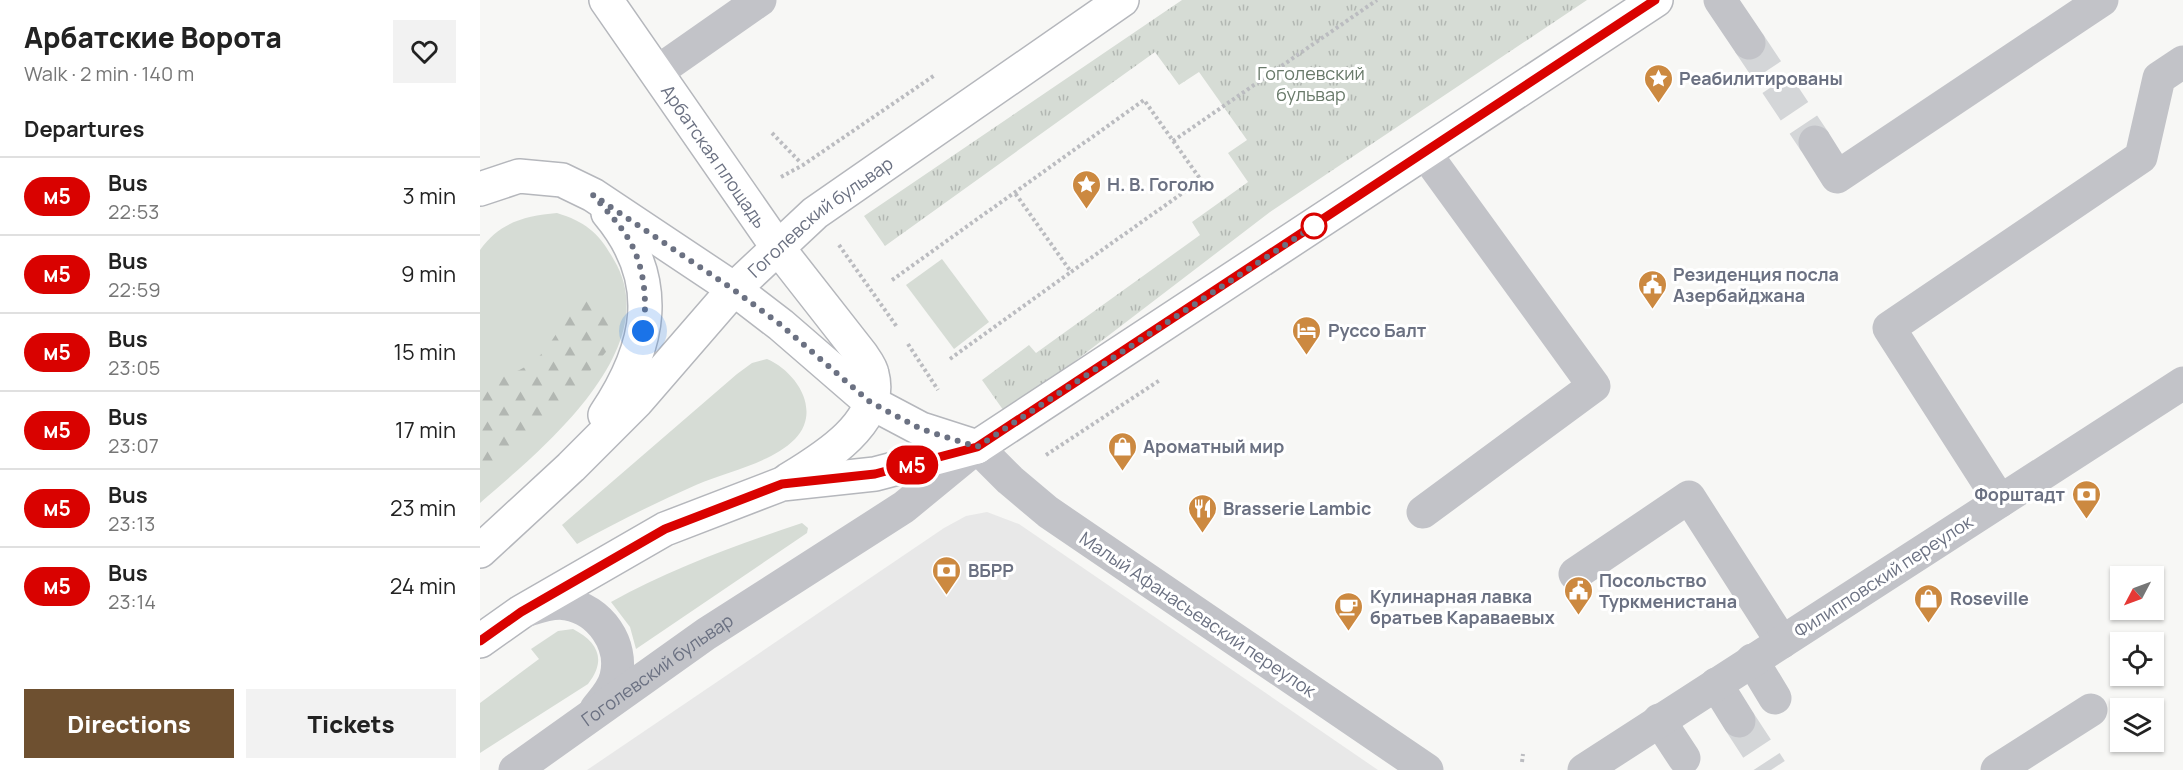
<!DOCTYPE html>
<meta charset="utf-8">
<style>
:root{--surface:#fff;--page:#f2f2f2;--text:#222;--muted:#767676;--line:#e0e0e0;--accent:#6e5030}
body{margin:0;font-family:Manrope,sans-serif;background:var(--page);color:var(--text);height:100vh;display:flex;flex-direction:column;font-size:22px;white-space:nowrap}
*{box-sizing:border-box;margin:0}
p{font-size:20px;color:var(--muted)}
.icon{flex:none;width:33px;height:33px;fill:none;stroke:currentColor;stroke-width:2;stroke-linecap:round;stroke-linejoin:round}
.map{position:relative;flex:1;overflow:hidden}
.details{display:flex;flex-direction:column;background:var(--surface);width:480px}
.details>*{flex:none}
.badge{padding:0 12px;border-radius:20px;font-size:21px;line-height:39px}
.needle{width:39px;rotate:229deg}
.fabs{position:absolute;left:1630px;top:566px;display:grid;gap:12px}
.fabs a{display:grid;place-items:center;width:54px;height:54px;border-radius:0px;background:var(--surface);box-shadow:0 2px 4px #0004;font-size:30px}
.you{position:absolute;width:30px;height:30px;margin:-15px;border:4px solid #fff;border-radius:50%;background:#1a73e8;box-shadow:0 0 0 9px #1a73e833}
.map>.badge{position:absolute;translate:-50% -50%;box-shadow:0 0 0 3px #fff}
h2{padding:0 24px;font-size:22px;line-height:54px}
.round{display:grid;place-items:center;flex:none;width:63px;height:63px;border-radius:0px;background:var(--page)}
.overview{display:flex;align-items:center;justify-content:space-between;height:102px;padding:0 24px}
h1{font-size:28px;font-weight:800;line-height:45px}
.cta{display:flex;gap:12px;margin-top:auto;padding:12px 24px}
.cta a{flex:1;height:69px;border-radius:0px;background:var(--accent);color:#fff;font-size:24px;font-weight:800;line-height:69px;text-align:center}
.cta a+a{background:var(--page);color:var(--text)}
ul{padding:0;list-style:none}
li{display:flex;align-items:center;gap:18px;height:78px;padding:0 24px;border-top:2px solid var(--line)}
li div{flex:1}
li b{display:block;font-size:22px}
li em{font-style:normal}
li .badge{min-width:66px;font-weight:700;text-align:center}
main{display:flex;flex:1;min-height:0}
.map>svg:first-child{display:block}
.built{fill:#e8e8e8}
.grass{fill:#d6dcd5}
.forest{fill:url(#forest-firs)}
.park{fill:url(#park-tufts)}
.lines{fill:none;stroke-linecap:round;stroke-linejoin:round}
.minor-tunnel{stroke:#d4d6d8;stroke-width:33;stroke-dasharray:33 16;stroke-linecap:butt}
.major-casing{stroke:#b5b7bc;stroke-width:36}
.path{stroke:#bbbcc0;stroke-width:4;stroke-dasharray:3 3;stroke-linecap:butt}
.minor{stroke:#c2c3c8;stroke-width:33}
.major{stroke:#fff;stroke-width:33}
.line-casing{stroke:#fff;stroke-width:14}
.line{stroke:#d90200;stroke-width:9}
.walk{stroke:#6b7182;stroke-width:6;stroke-dasharray:0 10.8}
.stop-dot{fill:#fff;stroke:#d90200;stroke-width:3}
.labels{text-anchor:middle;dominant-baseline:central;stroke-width:6;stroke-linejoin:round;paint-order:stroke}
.park-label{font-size:18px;fill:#697a6a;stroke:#fff}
.poi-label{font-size:18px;font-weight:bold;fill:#6b7182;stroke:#fff;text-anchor:start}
.street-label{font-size:18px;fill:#6b7182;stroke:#fff}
</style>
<main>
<section class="details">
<div class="overview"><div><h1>Арбатские Ворота</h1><p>Walk · 2 min · 140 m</p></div><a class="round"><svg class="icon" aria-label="heart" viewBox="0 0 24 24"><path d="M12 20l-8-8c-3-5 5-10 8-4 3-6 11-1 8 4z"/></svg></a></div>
<h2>Departures</h2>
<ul>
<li><span class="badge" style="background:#d90200;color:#fff">м5</span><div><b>Bus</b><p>22:53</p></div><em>3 min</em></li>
<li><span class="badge" style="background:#d90200;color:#fff">м5</span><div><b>Bus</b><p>22:59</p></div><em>9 min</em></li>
<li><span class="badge" style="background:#d90200;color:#fff">м5</span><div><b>Bus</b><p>23:05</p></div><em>15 min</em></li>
<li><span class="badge" style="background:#d90200;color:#fff">м5</span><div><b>Bus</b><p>23:07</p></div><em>17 min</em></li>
<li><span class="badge" style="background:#d90200;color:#fff">м5</span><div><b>Bus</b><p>23:13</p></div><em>23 min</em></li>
<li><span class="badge" style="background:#d90200;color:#fff">м5</span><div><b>Bus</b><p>23:14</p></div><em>24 min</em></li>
</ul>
<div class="cta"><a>Directions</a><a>Tickets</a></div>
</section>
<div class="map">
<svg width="1703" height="770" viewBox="0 0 1703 770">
<defs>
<pattern id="forest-firs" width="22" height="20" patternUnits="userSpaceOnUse" patternTransform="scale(1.5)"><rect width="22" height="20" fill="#d6dcd5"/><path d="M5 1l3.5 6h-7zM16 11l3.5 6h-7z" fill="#b2b7b2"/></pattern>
<pattern id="park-tufts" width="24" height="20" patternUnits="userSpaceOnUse" patternTransform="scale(1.5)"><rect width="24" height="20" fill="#d6dcd5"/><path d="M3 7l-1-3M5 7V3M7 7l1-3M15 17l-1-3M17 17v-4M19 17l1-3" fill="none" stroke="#b2b7b2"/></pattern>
</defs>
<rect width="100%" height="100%" fill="#f7f7f5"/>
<path class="built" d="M507,512L539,524L898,770H107L464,528L486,516Z"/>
<g class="grass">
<path d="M77,213C106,222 119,233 134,260C187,349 59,452 0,503V250C20,222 45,216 77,213Z"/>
<path d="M462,259L509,322L474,349L426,285Z"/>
<path d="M287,359C317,372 342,411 315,439C290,464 247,471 216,485C175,503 135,523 97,544L82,525L257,374L272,363Z"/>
<path d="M322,523L328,528L327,533L156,649L150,627L131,602C192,568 256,545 322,523Z"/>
<path d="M93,629C118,642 127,660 108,684L0,753V703L59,659L51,649L78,631Z"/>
</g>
<path class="forest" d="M115,297C131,312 134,326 130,347L54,439L0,484V382C26,377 52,369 68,346C83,326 89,305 115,297Z"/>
<path class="park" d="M702,0H1107L790,212L526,414L502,380L549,345L556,353L720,235L712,222L768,182L748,153L767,140L719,72L699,85L675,52L405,246L384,216Z"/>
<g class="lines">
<g class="minor-tunnel">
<path d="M1269,43L1335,142"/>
<path d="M1259,721L1291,770"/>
</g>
<defs>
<g id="major">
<path id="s2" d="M126,0L298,248L381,354C385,360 391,367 392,374C405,422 341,460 308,480"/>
<path d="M0,189L39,176L82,180L113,195L254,289L301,325L390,402L441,429L497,447"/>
<path d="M125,415C171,346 184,280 128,213"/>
<path id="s3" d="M0,551L91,467L157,401L254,289L335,213L642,0"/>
<path d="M0,641L41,612L185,529L302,484L395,474L497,447L1176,0"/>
</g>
</defs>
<use href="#major" class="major-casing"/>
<g class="path">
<path d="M292,133L320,162"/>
<path d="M693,141L897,0"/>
<path d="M301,177L323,165L455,75"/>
<path d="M359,245L417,327"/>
<path d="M412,280L664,100L721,180L591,272L535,193"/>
<path d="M428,344L458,390"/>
<path d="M470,359L591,272"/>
<path d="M566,455L680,380"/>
<path d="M1042,762L1043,754"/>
</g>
<g class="minor">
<path d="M1240,0L1269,43"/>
<path d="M177,72L280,0"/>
<path d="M1335,142L1357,177L1622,0"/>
<path d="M1520,501L1409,328L1661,157L1679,78L1703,62"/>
<path d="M943,512L1114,386L945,153"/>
<path d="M1095,574L1209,497L1302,642"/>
<path d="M45,611C58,607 73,601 87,604C120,610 144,644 136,677C133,690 124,699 116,709"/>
<path d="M1272,660L1295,698"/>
<path d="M1236,684L1259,721"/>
<path d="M1179,720L1204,758"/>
<path id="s1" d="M35,770L226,634L424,507L497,447L530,480L568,512L947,770"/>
<path d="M1104,770L1703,383"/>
<path d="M1517,770L1611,710"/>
</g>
<use href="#major" class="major"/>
</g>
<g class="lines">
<defs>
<path id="line" d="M0,641L41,612L185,529L302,484L395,474L497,447L1175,0"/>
</defs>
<use href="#line" class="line-casing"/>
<use href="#line" class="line"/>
<path class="walk" d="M163,331C168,299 164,262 146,235C137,221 124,208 113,195L254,290L301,325L390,402L441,429L497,447L834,226"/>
</g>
<defs>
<symbol id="sight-pin" viewBox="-11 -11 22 30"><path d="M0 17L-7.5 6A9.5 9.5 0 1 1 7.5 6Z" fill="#cc8940" stroke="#fff"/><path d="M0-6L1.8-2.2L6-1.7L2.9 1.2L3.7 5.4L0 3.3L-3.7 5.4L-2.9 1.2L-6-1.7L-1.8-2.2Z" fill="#fff"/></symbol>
<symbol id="civic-pin" viewBox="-11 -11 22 30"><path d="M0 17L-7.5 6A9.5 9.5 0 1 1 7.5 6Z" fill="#cc8940" stroke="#fff"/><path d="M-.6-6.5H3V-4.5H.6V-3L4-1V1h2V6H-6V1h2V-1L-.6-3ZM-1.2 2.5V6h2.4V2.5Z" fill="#fff"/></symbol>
<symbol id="hotel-pin" viewBox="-11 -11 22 30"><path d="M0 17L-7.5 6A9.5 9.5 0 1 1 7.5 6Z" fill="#cc8940" stroke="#fff"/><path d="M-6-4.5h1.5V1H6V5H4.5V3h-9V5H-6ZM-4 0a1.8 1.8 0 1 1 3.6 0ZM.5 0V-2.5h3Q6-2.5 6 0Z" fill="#fff"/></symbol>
<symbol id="shop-pin" viewBox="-11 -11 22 30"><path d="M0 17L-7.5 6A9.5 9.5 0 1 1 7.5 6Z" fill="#cc8940" stroke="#fff"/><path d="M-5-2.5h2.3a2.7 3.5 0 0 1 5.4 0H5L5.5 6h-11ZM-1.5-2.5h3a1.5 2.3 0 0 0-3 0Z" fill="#fff"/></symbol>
<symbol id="bank-pin" viewBox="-11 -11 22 30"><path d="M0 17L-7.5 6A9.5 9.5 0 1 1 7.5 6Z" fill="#cc8940" stroke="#fff"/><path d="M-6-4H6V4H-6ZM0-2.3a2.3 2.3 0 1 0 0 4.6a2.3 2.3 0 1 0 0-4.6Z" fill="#fff"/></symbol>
<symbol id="restaurant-pin" viewBox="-11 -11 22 30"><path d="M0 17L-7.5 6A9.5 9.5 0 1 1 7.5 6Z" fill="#cc8940" stroke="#fff"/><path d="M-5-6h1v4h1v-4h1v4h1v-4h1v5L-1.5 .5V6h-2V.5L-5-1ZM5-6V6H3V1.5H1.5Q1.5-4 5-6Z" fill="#fff"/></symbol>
<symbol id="cafe-pin" viewBox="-11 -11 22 30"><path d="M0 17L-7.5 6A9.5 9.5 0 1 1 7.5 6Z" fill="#cc8940" stroke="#fff"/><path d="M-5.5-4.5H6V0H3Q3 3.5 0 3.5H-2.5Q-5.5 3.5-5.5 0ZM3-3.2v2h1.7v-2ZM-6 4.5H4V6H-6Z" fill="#fff"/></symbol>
</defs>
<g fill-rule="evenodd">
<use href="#sight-pin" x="1162" y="62" width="33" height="45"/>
<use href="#sight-pin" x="590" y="168" width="33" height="45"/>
<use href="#civic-pin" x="1156" y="268" width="33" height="45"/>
<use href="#hotel-pin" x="810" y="314" width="33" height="45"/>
<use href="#shop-pin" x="626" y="430" width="33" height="45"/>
<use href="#bank-pin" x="1590" y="478" width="33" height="45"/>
<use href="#restaurant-pin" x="706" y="492" width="33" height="45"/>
<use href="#bank-pin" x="450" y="554" width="33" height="45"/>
<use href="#civic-pin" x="1082" y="574" width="33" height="45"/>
<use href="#shop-pin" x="1432" y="582" width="33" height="45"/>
<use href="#cafe-pin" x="852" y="590" width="33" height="45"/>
</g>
<circle class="stop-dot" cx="834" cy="226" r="12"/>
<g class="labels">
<g class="park-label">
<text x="831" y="73">Гоголевский<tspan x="831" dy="21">бульвар</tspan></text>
</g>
<g class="poi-label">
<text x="1199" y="78">Реабилитированы</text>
<text x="627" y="184">Н. В. Гоголю</text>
<text x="1193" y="274">Резиденция посла<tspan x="1193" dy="21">Азербайджана</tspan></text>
<text x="848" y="330">Руссо Балт</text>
<text x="663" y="446">Ароматный мир</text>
<text x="1585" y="494" text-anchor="end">Форштадт</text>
<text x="743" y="508">Brasserie Lambic</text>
<text x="488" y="570">ВБРР</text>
<text x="1119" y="580">Посольство<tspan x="1119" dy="21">Туркменистана</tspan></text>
<text x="890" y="596">Кулинарная лавка<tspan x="890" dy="21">братьев Караваевых</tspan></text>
<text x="1470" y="598">Roseville</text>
</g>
<g class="street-label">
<text stroke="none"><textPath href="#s2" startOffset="190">Арбатская площадь</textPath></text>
<text stroke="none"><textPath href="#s3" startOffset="478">Гоголевский бульвар</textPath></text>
<text transform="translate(1403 576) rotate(-33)">Филипповский переулок</text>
<text transform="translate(718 614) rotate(34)">Малый Афанасьевский переулок</text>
<text stroke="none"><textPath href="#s1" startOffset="174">Гоголевский бульвар</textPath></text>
</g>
</g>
</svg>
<div class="fabs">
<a><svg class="needle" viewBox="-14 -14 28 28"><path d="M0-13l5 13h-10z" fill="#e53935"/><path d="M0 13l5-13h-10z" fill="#767676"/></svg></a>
<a><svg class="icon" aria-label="locate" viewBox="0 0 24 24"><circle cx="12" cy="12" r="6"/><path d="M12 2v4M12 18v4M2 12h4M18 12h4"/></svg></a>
<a><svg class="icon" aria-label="layers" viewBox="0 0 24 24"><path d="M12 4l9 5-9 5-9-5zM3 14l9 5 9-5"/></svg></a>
</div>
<div class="you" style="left:163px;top:331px"></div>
<b class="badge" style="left:432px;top:465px;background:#d90200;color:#fff">м5</b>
</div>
</main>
